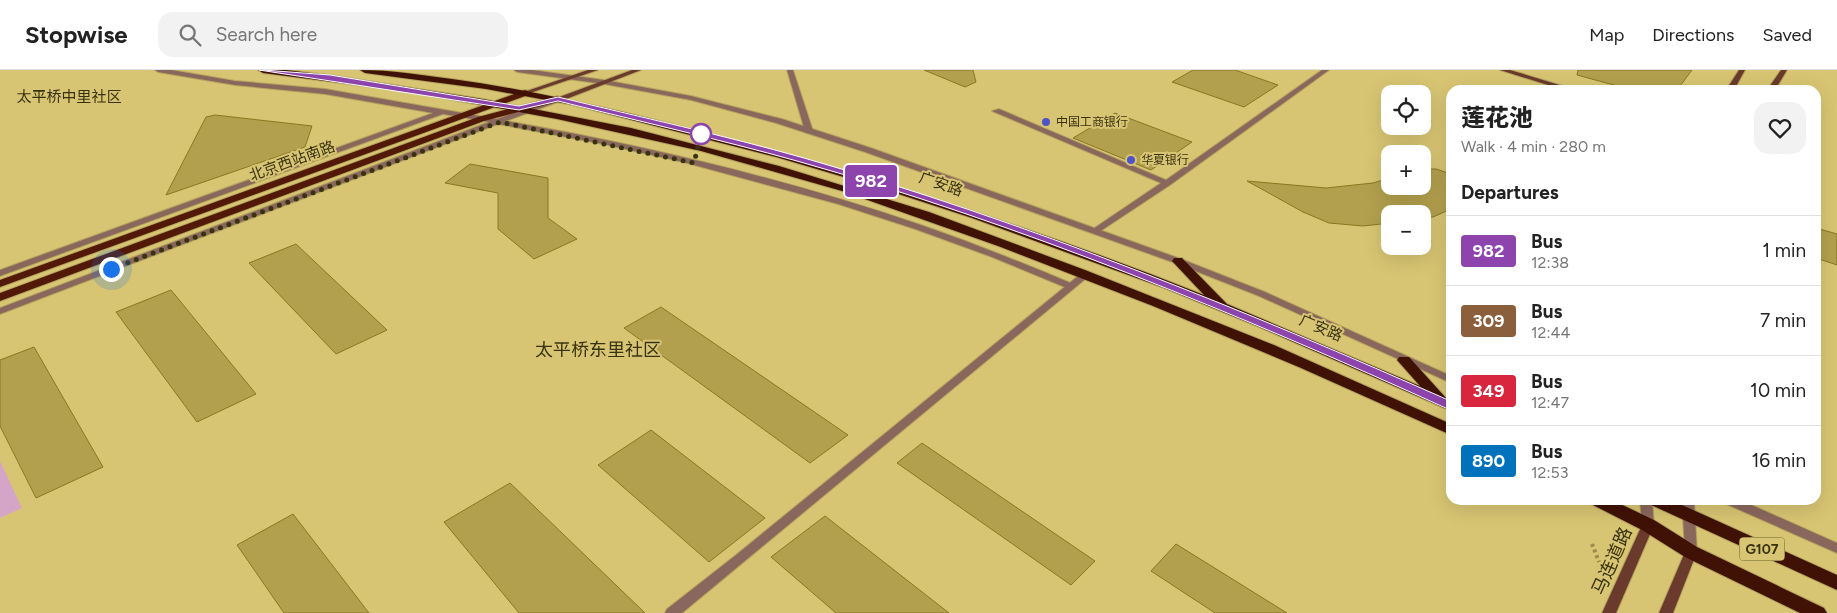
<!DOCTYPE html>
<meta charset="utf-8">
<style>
:root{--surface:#fff;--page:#f2f2f2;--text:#222;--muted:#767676;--line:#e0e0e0}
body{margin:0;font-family:Figtree,"Noto Sans SC",sans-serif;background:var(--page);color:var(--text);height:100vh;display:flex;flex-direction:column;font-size:19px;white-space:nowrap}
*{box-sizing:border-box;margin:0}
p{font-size:16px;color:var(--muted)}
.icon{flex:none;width:28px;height:28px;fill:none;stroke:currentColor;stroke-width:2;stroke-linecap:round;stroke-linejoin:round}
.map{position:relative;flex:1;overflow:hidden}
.drawer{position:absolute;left:1446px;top:15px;width:375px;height:420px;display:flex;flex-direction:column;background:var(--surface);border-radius:15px;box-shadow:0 5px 20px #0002}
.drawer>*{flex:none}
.badge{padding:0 10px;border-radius:4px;font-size:18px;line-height:32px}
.buttons{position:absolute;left:1381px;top:15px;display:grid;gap:10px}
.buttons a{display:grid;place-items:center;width:50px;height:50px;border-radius:10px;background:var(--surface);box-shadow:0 5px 20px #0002;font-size:25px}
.you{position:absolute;width:25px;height:25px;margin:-12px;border:4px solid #fff;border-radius:50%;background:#1a73e8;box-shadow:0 0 0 8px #1a73e833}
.map>.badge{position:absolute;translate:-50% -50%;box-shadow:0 0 0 2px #fff}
h2{padding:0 15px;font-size:19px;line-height:45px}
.round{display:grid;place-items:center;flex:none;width:52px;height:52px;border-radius:15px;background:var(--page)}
.overview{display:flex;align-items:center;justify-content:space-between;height:85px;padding:0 15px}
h1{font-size:24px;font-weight:800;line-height:38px}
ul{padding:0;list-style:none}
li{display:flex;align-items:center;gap:15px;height:70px;padding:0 15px;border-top:1px solid var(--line)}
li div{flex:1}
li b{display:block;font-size:19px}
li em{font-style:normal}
li .badge{min-width:55px;font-weight:700;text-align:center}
header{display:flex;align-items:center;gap:30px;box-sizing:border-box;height:70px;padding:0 25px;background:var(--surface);border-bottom:1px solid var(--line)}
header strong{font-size:24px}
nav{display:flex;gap:28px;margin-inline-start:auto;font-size:18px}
.search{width:350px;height:45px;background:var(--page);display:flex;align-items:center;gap:12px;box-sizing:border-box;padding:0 18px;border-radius:15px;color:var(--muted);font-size:19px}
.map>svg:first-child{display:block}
.green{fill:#d5a5c8}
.building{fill:#b3a04e;stroke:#897720}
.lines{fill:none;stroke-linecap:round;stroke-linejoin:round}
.service-casing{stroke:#b5a55d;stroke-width:2}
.minor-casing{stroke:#b5a55d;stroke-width:2}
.tertiary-casing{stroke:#b5a55d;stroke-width:2}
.secondary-casing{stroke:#b5a55d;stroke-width:2}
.primary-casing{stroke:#b5a55d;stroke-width:2}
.trunk-casing{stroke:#b5a55d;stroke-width:2}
.path{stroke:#998b4b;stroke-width:4;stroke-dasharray:3 3;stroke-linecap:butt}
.service{fill:#8a675d;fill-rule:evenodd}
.minor{fill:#8a675d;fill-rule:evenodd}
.tertiary{fill:#8a675d;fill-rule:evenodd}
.secondary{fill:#6a3b2d;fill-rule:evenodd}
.primary{fill:#521908;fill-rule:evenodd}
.trunk{fill:#401205;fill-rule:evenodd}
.line{fill:#8e44ad;stroke:#fff}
.walk{stroke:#39320f;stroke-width:5;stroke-dasharray:0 9}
.poi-dot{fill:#4f52c8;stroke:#d8c573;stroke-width:2}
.stop-dot{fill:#fff;stroke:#8e44ad;stroke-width:2.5}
.labels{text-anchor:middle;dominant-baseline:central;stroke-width:4;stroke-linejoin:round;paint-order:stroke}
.far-poi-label{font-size:12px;fill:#39320f;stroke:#d8c573;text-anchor:start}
.shield{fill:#d8c573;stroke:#695e2d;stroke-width:1}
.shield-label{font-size:14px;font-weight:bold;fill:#39320f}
.far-quarter-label{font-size:15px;fill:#39320f;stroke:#d8c573}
.street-label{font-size:15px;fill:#39320f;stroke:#d8c573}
.quarter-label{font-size:18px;fill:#39320f;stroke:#d8c573}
.near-street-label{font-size:18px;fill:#39320f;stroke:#d8c573}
</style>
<header>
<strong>Stopwise</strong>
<div class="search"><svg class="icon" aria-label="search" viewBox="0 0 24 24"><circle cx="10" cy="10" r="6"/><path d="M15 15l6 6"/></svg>Search here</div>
<nav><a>Map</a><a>Directions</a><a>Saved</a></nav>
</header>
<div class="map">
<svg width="1837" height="543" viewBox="0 0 1837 543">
<rect width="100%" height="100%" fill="#d8c573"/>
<path class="green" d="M0,391L22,438L0,448Z"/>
<g class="building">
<path d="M924,0H973L976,12L965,17Z"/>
<path d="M1193,0H1235L1278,15L1244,37L1172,12Z"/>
<path d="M1578,0H1692L1677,20H1632L1577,5Z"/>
<path d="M1115,43L1192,72L1151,100L1073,68Z"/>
<path d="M215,45L312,56L305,77L166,125L206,47Z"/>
<path d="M470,94L548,108V148L577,169L534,189L498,159V123L445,113Z"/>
<path d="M1422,99H1436L1451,104V139L1433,147L1422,148V144H1390V153L1363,156L1329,153L1303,142L1247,111L1326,118L1373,113L1390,108V116H1422Z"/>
<path d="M1816,158L1837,164V195L1816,188Z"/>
<path d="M296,174L387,260L336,284L249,193Z"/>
<path d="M171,220L256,324L197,352L116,242Z"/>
<path d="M661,237L848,365L810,393L624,258Z"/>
<path d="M34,277L103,397L36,428L0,356V290Z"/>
<path d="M651,360L765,448L709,492L598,395Z"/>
<path d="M922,373L1095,491L1071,515L897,393Z"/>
<path d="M510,413L645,543H519L444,452Z"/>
<path d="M293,444L369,543H284L237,475Z"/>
<path d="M825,446L949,543H836L771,487Z"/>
<path d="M1176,474L1287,543H1215L1151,501Z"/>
</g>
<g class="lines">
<defs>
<path id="service" d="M1322,0H1329L1170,115L1096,164L1093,163L1092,161L1093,159L1161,113L992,41L999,39L1166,110Z"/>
<g id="minor">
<path d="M787,0H793L813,61L812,63H806L805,61Z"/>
<path d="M1086,201L1091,204L1089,206L682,543H665L667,539L736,485L1083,202Z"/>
</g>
<g id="tertiary">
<path d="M155,0H171L235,11L325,19L497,49L555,28H558V32L506,51C647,76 787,109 921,155C973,173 1023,193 1073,214L1075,216L1073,218H1067L992,187L915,159L838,134L683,92L603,74L498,54L0,244V238L489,52L443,44L0,206V200L433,43L325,24L235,15L158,2Z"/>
<path d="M514,0H532L604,10L691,26L782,49L871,78L1181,189L1265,222L1451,306V313L1259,226L1175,193L865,82L776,53L691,30L604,14L517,2Z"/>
<path d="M1640,430H1652L1654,455L1652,458L1648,460L1644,458L1642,455Z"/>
<path d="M1682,430H1694L1697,482L1695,486L1691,487L1687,486L1685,482Z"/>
<path d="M1722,430H1740L1837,473V483L1724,433Z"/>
</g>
<g id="secondary">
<path d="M588,0H598L527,24L521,23Z"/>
<path d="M632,0H641L561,31L554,29Z"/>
<path d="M1500,0H1510L1576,20H1564Z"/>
<path d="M1739,0H1745L1734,20H1726Z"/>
<path d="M1781,0H1787L1775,20H1767Z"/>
<path d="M1648,450L1652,452L1654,455L1616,543H1602L1642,455L1644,452Z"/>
<path d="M1691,477L1695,478L1697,482L1673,543H1659L1685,482L1687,478Z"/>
</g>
<g id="primary">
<path d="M525,20L528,21V25L0,217V210Z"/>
<path d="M558,26L562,29L561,31L484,51L0,231V223L478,47Z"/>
</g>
<g id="trunk">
<path d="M258,0H286L336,6L483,29L631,58L779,96L929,142L1085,200L1274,275L1451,354V365L1301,298L1153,236L998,176L842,121L701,81L557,49L410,22L263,3Z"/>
<path d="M360,0C391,0 422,5 452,9C525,19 596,35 668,53C850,99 1029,155 1204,225L1172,191L1174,188H1182L1227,234L1420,316L1397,290L1399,287H1409L1446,328L1451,330V341L1259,257L1164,218L972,148L874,116L776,87L573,35L486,19L365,3Z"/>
<path d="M1589,430H1612L1654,450L1697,477L1824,538L1827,543H1800L1685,487L1642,460L1591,434Z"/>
<path d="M1647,430H1671L1837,505V520L1649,434Z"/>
</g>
</defs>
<use href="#service" class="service-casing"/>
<use href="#minor" class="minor-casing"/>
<use href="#tertiary" class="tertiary-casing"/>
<use href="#secondary" class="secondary-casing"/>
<use href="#primary" class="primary-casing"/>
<use href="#trunk" class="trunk-casing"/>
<path class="path" d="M1592,474L1599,492"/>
<use href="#service" class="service"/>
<use href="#minor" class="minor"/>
<use href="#tertiary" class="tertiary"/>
<use href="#secondary" class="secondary"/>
<use href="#primary" class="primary"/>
<use href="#trunk" class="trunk"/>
</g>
<path class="line" d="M259,0H263L330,5L519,36L558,27C640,47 723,65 804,88C1027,152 1243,239 1455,333L1456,336L1455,339H1448C1236,243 1020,154 797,91C718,69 638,51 558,31L519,40Z"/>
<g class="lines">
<path class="walk" d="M111,199L500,52L694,93L701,64"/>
</g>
<g class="poi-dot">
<circle cx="1046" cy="52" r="5"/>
<circle cx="1131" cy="90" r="5"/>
</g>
<circle class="stop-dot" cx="701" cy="64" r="10"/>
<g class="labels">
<g class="far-poi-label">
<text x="1056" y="52">中国工商银行</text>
<text x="1141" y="90">华夏银行</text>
</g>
<rect class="shield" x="1739.5" y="467.5" width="45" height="23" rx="4"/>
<g class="shield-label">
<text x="1762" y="479">G107</text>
</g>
<g class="far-quarter-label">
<text x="69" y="27">太平桥中里社区</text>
</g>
<g class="street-label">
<text transform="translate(292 91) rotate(-20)">北京西站南路</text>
<text transform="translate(941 114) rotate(19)">广安路</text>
<text transform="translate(1321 258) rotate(23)">广安路</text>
</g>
<g class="quarter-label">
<text x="598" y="280">太平桥东里社区</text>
</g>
<g class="near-street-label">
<text transform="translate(1612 491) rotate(-66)">马连道路</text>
</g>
</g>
</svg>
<div class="buttons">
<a><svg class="icon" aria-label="locate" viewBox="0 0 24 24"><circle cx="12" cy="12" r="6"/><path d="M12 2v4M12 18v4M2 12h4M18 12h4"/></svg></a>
<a>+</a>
<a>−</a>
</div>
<div class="you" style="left:111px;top:199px"></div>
<b class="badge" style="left:871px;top:111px;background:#8e44ad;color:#fff">982</b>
<section class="drawer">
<div class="overview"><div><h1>莲花池</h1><p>Walk · 4 min · 280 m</p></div><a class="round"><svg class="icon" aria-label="heart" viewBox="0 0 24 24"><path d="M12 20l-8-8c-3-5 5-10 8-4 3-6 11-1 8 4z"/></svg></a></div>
<h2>Departures</h2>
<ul>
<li><span class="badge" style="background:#8e44ad;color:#fff">982</span><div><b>Bus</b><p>12:38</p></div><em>1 min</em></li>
<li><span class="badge" style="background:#8b5e3c;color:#fff">309</span><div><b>Bus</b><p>12:44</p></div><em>7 min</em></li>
<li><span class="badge" style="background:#d7263d;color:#fff">349</span><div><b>Bus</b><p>12:47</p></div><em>10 min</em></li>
<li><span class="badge" style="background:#0072bc;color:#fff">890</span><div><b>Bus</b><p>12:53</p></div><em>16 min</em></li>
</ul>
</section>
</div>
